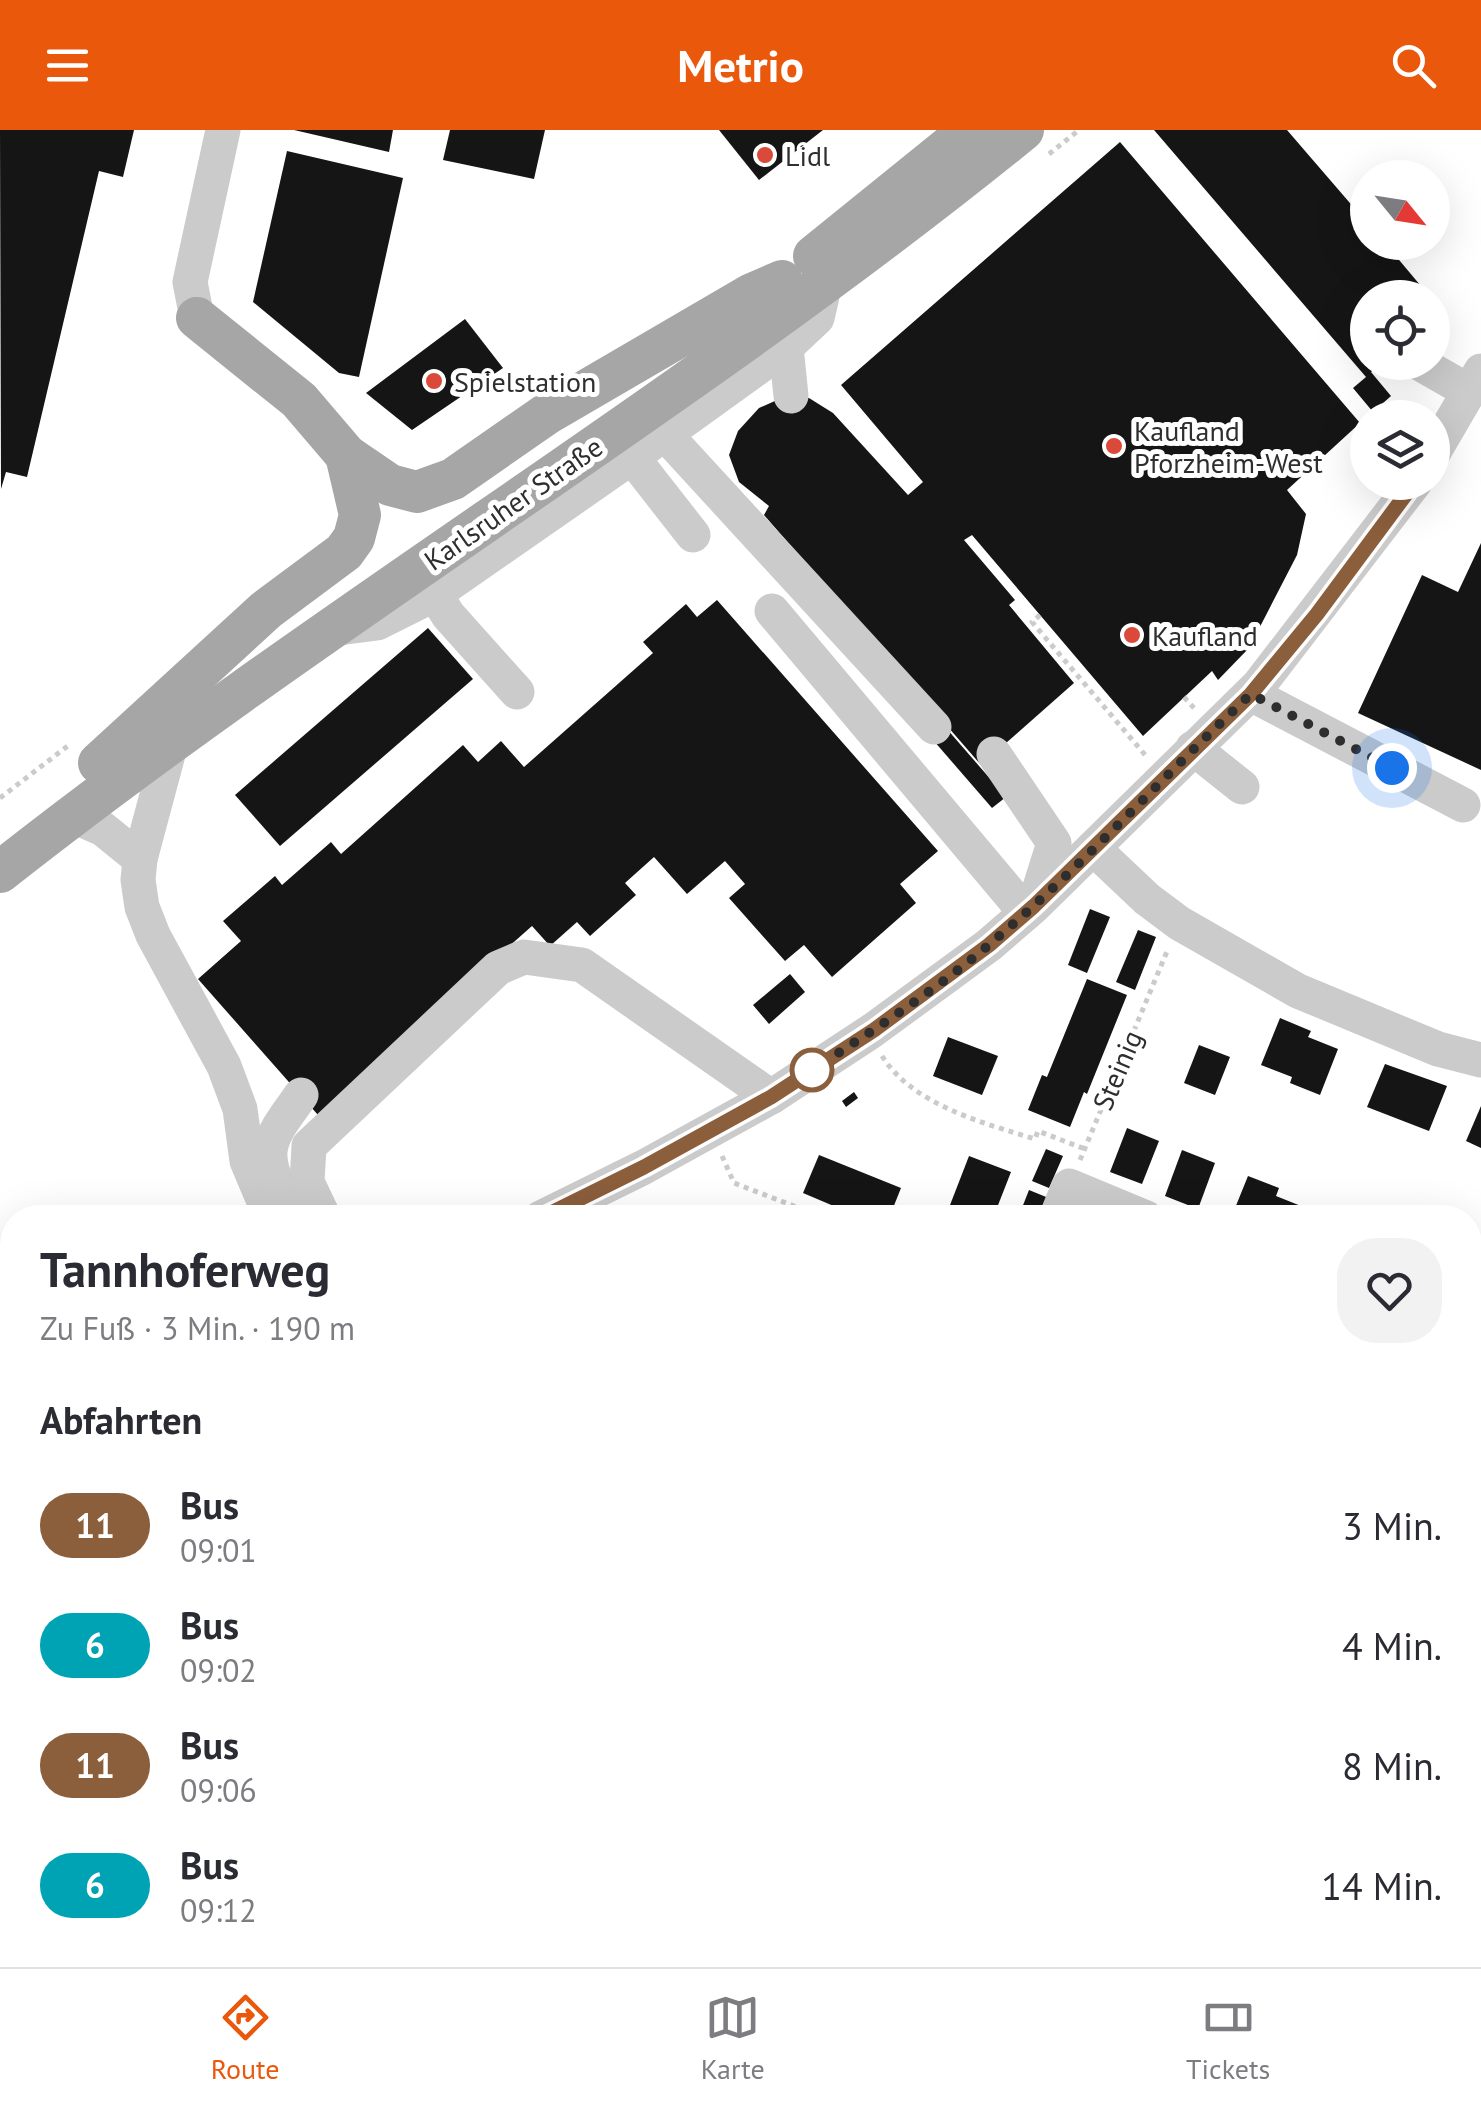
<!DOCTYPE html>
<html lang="de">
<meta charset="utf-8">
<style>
:root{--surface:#fff;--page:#f2f2f3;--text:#2b2b33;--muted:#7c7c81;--line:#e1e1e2;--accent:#ea580c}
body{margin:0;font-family:"PT Sans",sans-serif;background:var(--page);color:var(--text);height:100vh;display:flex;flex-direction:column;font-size:38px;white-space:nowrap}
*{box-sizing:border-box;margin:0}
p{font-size:32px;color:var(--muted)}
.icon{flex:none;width:55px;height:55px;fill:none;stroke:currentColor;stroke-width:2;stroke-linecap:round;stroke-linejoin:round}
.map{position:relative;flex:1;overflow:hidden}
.details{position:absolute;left:0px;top:1075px;width:1482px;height:762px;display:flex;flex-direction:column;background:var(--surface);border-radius:40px 40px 0 0;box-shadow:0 10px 40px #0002}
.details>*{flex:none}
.badge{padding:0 20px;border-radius:32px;font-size:35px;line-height:65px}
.needle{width:65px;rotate:120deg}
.buttons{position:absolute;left:1350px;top:30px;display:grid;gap:20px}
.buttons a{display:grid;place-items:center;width:100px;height:100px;border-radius:50%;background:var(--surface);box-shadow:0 10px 40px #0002;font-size:50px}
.you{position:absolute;width:50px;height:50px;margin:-25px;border:8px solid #fff;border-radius:50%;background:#1a73e8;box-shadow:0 0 0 15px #1a73e833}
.map>.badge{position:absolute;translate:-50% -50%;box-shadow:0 0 0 5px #fff}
h2{padding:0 40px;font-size:38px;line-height:90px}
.round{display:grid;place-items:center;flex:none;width:105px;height:105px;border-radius:40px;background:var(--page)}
.headline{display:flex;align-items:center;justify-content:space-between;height:170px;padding:0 40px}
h1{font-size:48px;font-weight:700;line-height:75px}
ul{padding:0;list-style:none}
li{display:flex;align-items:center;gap:30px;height:120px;padding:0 40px}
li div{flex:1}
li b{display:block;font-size:38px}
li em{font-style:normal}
li .badge{min-width:110px;font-weight:700;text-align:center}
header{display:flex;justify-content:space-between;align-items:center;height:130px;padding:0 40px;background:var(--accent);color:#fff;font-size:45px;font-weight:700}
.tabs{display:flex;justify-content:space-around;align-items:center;height:140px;border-top:2px solid var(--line);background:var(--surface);font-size:28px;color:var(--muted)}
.tabs a{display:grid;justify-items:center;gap:5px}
.tabs .current{color:var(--accent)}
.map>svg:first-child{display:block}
.green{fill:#e2ebdd}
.building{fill:#151515}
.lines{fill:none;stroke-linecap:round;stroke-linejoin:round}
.path{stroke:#cbcbcb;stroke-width:5;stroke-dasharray:5 5;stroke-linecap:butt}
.minor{stroke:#cbcbcb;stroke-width:35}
.major{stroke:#a6a6a6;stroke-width:42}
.line-casing{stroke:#fff;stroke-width:22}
.line{stroke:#8b5e3c;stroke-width:15}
.walk{stroke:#2e2e2e;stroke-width:10;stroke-dasharray:0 18}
.poi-dot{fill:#db493b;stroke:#fff;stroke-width:4}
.stop-dot{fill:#fff;stroke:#8b5e3c;stroke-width:5}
.labels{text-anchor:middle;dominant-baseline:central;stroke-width:10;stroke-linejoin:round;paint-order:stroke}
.poi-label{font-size:28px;fill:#2e2e2e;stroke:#fff;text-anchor:start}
.street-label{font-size:28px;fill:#2e2e2e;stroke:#fff}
</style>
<header><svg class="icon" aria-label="menu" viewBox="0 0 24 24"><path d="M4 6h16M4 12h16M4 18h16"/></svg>Metrio<svg class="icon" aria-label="search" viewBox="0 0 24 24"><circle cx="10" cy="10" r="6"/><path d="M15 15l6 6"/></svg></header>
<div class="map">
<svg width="1481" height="1837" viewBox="0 0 1481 1837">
<rect width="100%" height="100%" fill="#fff"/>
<g class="green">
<path d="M12,1341V1825H155L149,1837H0V1347Z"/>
<path d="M262,1825H297L307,1831L310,1825H488L481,1837H256Z"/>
<path d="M758,1825H842L834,1837H751Z"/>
</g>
<g class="building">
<path d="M0,0H134L123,47L99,41L27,347L6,342L1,359Z"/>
<path d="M294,0H393L389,22Z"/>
<path d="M450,0H545L534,49L443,30Z"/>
<path d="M719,0H823L759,50Z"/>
<path d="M1154,0H1287L1368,94V112H1384L1431,168H1368V232H1382L1371,242L1391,266L1373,282L1353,258L1366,247Z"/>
<path d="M1120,12L1360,293L1287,360L1306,384L1297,425L1249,518L1218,550L1212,541L1143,606L972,405L964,410L1015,470L1009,475L1074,553L981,635L764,385L769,376L739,352L729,325L738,301L759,278L786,266L809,268L833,283L908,365L923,352L841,255Z"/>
<path d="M287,21L403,48L359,247L339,243L253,172Z"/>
<path d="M1432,169L1442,181L1432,189Z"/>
<path d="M465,189L503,238L412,300L366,263Z"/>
<path d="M1481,413V640L1358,583L1422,445L1458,462Z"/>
<path d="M717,470L938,721L900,754L916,773L832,847L804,815L785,831L729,768L745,754L725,731L687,764L654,727L625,753L636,765L590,806L577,792L550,816L532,796L318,985L198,849L241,811L223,791L275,746L282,755L331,712L341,724L463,615L478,632L501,611L524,637L653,523L643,512L686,474L697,487Z"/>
<path d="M428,498L473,549L280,716L235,665Z"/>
<path d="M940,591L1006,667L992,678L927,603Z"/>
<path d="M1090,779L1110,787L1087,843L1068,835Z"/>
<path d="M1138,800L1156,807L1135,860L1116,852Z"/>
<path d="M790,844L805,862L769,894L753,875Z"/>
<path d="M1087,849L1127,865L1087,964L1084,962L1070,997L1028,980L1042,945L1047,947Z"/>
<path d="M1280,888L1311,901L1308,907L1338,919L1320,965L1290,953L1292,947L1261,935Z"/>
<path d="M948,907L998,926L982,965L933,946Z"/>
<path d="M1199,915L1230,927L1215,965L1184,953Z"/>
<path d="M1385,934L1447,956L1429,1001L1367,977Z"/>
<path d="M854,962L858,968L846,977L842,971Z"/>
<path d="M1481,976V1018L1466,1011Z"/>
<path d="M1127,998L1159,1011L1142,1054L1110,1042Z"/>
<path d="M1046,1019L1063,1026L1049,1058L1032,1051Z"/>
<path d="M1182,1020L1215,1033L1198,1079L1165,1066Z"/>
<path d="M819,1025L901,1058L889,1088H862L803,1063Z"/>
<path d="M969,1026L1011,1042L993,1088H945Z"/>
<path d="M1248,1046L1279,1058L1276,1066L1306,1078L1302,1088H1231Z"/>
<path d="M1029,1060L1051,1069L1044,1088H1018Z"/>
<path d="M1470,1150L1481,1154V1184L1475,1201L1470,1199Z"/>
<path d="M1470,1277L1481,1282V1325L1477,1334L1470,1331Z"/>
<path d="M1472,1439L1481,1442V1480L1470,1477Z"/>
<path d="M1470,1512L1481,1520V1547L1478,1545L1470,1558Z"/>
<path d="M1470,1685L1481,1692V1719L1470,1712Z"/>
<path d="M1470,1793L1481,1800L1475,1815L1470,1812Z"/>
<path d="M360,1825H372L377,1827L372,1837H354Z"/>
<path d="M563,1825H574L583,1831L578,1837H555Z"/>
<path d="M1014,1825H1044L1049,1828L1042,1836L1036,1832L1033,1837H1018L1009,1831Z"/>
<path d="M1368,1825H1396L1398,1826L1390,1837H1385Z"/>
</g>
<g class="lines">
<g class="path">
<path d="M1049,24L1079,0"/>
<path d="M1040,485L1032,492L1146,626"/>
<path d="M1184,567L1194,578"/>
<path d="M0,668L69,615"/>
<path d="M882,926C913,975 983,993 1035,1009L1038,1001L1085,1019"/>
<path d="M722,1026L734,1053L825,1088"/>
<path d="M1080,1030L1168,819"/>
<path d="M0,1196L12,1205"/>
</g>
<g class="minor">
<path d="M197,188L190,152L223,0"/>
<path d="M786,217L791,266"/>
<path d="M1421,234L1470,262"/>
<path d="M665,304L934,597"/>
<path d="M1432,325L1481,241"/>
<path d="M632,327L693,405"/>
<path d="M435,464L448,485L517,562"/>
<path d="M772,481L1026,783"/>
<path d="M331,499L377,493L435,464L685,290L786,217L817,188L825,153"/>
<path d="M1251,564L1463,675"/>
<path d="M171,613L140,729L138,750L142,777L153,805L224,936L240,979L247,1031L271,1088"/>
<path d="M1193,618L1242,657"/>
<path d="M994,624L1054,713L1036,770"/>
<path d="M71,685L103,699L140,729"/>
<path d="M1093,718L1147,769L1179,793L1298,861L1438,919L1481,930"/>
<path d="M285,1069C257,1020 271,1007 301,965"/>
<path d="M324,1088L307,1052L309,1016L498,838L524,827L582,835L771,967"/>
<path d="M541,1088L644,1037L771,967L873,900L989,815L1034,776L1259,555L1415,352"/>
<path d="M1056,1088L1069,1056L1146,1088"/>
<path d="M1470,1231L1481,1236"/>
<path d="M0,1316L12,1311"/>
<path d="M1470,1592L1481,1599"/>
<path d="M924,1825L941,1837"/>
<path d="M157,1837L163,1825"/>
</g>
<g class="major">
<path d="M814,126L970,0"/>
<path d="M197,188L299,270L346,325L390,355L417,362L453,349L548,283L752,164L782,151"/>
<path d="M99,633L266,480L344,422L354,408L360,385L346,325"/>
<path d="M0,742C331,481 696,266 1023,0"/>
</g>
</g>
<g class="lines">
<defs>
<path id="line" d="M541,1088L644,1037L771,967L874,900L989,815L1034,776L1251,564L1317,484L1415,352"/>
</defs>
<use href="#line" class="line-casing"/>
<use href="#line" class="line"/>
<path class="walk" d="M812,940L803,946C867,904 933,863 991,813C1083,736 1163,646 1251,564L1392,638"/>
</g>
<g class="poi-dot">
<circle cx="765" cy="25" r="10"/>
<circle cx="434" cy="251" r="10"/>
<circle cx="1114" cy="316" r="10"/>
<circle cx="1132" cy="505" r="10"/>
</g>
<circle class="stop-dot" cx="812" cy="940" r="20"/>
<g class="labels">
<g class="poi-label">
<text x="785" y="25">Lidl</text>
<text x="454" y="251">Spielstation</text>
<text x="1134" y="300">Kaufland<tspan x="1134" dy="32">Pforzheim-West</tspan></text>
<text x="1152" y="505">Kaufland</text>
</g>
<g class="street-label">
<text transform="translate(513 373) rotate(-35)">Karlsruher Straße</text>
<text transform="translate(1117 940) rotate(-67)">Steinig</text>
</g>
</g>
</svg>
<div class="buttons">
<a><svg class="needle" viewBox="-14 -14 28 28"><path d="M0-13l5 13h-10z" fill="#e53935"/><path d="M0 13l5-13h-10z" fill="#7c7c81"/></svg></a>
<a><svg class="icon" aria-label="locate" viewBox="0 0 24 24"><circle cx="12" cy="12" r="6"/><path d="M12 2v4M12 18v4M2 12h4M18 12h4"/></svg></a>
<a><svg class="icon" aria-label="layers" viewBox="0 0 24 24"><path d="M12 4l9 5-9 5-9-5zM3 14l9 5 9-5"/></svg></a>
</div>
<div class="you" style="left:1392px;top:638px"></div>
<section class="details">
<div class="headline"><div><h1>Tannhoferweg</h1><p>Zu Fuß · 3 Min. · 190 m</p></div><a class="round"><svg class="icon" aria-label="heart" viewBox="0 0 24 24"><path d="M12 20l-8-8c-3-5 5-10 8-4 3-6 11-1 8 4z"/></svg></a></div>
<h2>Abfahrten</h2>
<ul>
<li><span class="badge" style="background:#8b5e3c;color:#fff">11</span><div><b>Bus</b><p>09:01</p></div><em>3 Min.</em></li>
<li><span class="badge" style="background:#00a3b4;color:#fff">6</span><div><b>Bus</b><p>09:02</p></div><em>4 Min.</em></li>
<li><span class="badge" style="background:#8b5e3c;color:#fff">11</span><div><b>Bus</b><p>09:06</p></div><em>8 Min.</em></li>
<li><span class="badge" style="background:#00a3b4;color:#fff">6</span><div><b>Bus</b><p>09:12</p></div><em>14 Min.</em></li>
</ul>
</section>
</div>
<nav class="tabs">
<a class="current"><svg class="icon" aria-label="directions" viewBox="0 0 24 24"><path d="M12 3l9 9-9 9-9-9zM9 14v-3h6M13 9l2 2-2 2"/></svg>Route</a>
<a><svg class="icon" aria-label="map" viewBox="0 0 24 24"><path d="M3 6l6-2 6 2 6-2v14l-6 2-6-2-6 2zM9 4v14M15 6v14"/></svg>Karte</a>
<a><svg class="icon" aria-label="tickets" viewBox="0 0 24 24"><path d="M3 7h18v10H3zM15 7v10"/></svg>Tickets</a>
</nav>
